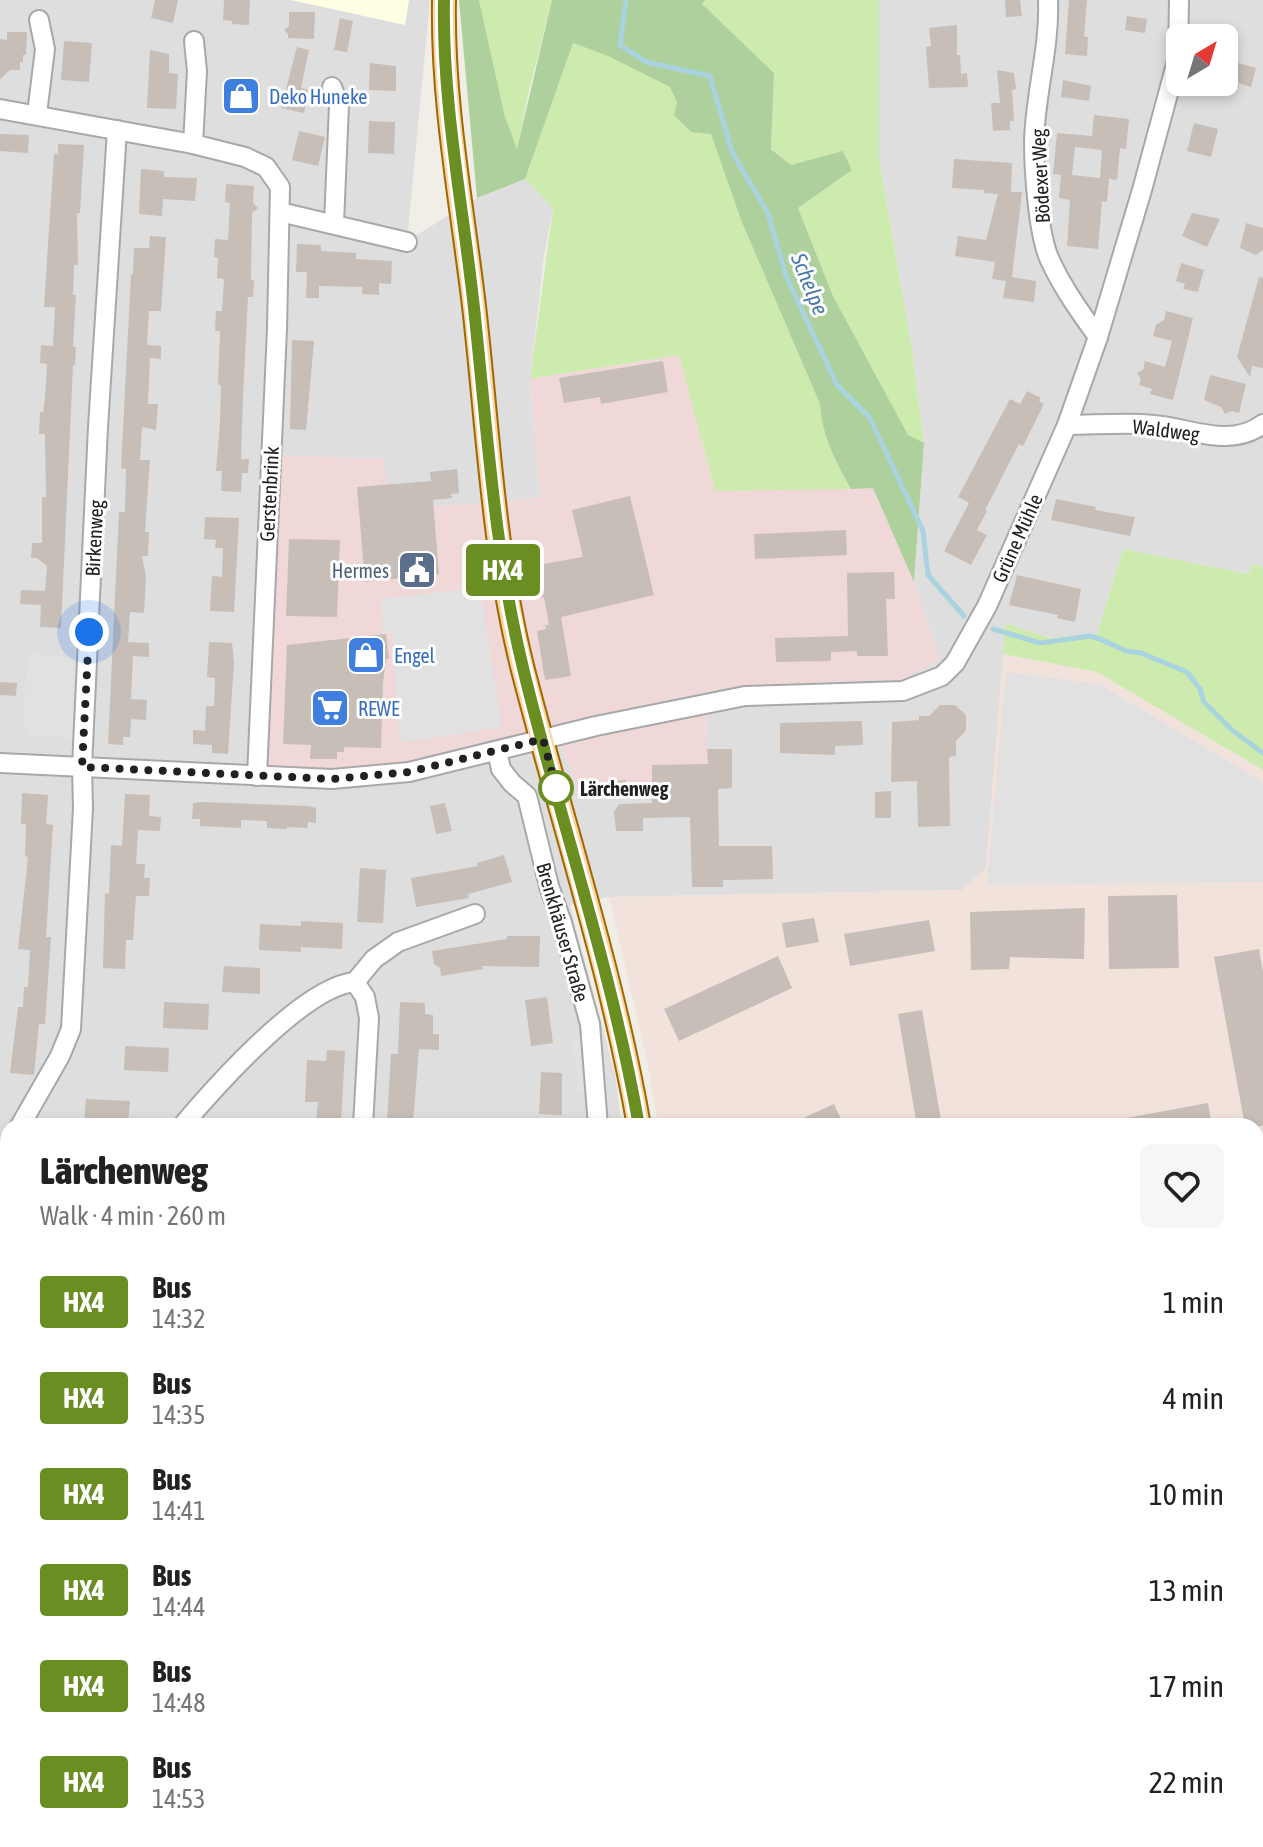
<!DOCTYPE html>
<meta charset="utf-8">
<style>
:root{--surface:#fff;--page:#f6f6f6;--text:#222;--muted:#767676}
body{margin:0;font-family:"Asap Condensed",sans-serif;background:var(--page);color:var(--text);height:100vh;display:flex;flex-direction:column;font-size:30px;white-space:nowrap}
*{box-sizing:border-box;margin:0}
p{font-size:26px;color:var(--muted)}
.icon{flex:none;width:44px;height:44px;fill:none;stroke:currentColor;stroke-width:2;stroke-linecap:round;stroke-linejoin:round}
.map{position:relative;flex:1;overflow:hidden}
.side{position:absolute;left:0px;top:1118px;width:1264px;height:730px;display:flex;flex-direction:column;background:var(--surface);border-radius:24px 24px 0 0;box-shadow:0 4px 12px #0003}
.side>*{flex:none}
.badge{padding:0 16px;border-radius:6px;font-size:28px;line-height:52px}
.needle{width:52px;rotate:38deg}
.controls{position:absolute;left:1166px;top:24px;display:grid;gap:16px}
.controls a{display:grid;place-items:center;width:72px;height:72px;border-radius:12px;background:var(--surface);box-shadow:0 4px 12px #0003;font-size:40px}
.you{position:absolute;width:40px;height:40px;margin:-20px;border:6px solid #fff;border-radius:50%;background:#1a73e8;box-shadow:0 0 0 12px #1a73e833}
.map>.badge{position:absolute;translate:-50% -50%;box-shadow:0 0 0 4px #fff}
.round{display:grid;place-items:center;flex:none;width:84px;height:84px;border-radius:12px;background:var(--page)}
.overview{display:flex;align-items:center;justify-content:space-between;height:136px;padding:0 40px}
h1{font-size:38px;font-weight:800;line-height:60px}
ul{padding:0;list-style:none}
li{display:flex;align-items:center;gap:24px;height:96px;padding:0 40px}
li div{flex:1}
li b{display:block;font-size:30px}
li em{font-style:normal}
li .badge{min-width:88px;font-weight:700;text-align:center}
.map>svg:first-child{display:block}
.residential{fill:#dfdede;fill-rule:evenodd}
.commercial{fill:#f1d8d8}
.education{fill:#ffffe3}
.military{fill:#f2e2dc}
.grass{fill:#cdeaaf}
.forest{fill:#add09d}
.parking{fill:#e1e1e1}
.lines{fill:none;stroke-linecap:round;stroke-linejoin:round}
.stream{stroke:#a9d3de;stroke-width:5}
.building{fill:#c6beb7;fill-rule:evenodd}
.minor-casing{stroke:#a8a8a8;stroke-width:22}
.major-casing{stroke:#9e6801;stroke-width:26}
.minor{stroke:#fff;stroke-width:18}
.major{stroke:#fcd4a3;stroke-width:22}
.line-casing{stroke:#fff;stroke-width:18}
.line{stroke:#6b8e23;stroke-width:12}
.walk{stroke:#212121;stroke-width:8;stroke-dasharray:0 14.4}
.stop-dot{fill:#fff;stroke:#6b8e23;stroke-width:4}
.labels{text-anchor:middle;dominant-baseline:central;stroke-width:6;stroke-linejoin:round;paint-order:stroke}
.shop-label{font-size:20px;fill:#366cbe;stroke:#fff;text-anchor:start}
.street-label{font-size:20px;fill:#212121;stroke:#fff}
.service-label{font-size:20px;fill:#4e5e75;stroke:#fff;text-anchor:end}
.stop-label{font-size:20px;font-weight:bold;fill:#212121;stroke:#fff;text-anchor:start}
.water-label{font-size:22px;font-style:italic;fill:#497aaa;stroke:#fff}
</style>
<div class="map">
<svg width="1263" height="1847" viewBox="0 0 1263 1847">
<rect width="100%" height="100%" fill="#f1eee8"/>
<path class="residential" d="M0,0H430L407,241L477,198L525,179L553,208L544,256L530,379L541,498L389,510L268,768L332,769L411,764L557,730L578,795H708L706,691L940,660L914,582L924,443L912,350L879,158V0H1263V567L1253,564L1250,574L1123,549L1097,634L1049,638L1006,623L986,868L962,890L609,897L570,905L615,1074L622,1126H8V1840H728L729,1847H0ZM1180,38H1224V82H1180Z"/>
<path class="commercial" d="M679,355L715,491L873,488L914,582L940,660L903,679L759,685L706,691L708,795H578L557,730L411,764L332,769L268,768L282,455L384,459L390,510L541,498L530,379Z"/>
<path class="education" d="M291,0H409L405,25Z"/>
<path class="military" d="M1003,654L1097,672L1263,770V1847H786L785,1840H1256V1126H658L648,1066L609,897L962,890L986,868Z"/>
<g class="grass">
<path d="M479,0H552L528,95L517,151L505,117Z"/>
<path d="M705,0H879V158L912,350L924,443L908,436L833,296L798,208L852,170L844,152L791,165L771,148L774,73L702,4Z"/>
<path d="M573,43L608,56L670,87L678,102L711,133L741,220L820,404C823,439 834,458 851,489L715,491L679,355L530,379L553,208L525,179Z"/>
<path d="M1123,549L1249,574L1252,564L1263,567V770L1097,672L1003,654L1006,623L1049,638L1097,634Z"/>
</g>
<path class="forest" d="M459,0H479L505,117L517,149L552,0H705L702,4L774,73L771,149L791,165L843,151L852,170L798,208L833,296L908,435L924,443L914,582L873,488L851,489C834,458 823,439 820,404L741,220L711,134L691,132L674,115L677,102L670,87L608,56L573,43L525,179L477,198Z"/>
<g class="parking">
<path d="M480,588L502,727L399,743L393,633H383L381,599Z"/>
<path d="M32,654L74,658L75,738L30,736L24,725L26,667Z"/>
<path d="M1006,672L1099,684L1263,782V882L987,885Z"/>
<path d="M584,1038L590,1092H579L573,1041Z"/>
</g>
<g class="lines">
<g class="stream">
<path d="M626,0L620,45L646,62L710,76L732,152L768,213L786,276L837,385L870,418L923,531L928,575L964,616"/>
<path d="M993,629L1040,643L1090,636L1100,639L1126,651L1141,653L1187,672L1200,689L1204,702L1232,730L1263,753"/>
</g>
</g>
<g class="building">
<path d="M155,0H178L173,23L151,18Z"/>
<path d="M224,0H250L249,25L232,24V21L223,20Z"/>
<path d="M1005,0H1020L1022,16L1006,17Z"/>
<path d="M1069,0H1087L1084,37H1088L1087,56L1065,54Z"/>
<path d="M289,12H315L314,39L288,38V34L284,30L289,26Z"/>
<path d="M1127,16L1147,19L1145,33L1125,30Z"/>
<path d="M340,18L353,21L347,52L334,50Z"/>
<path d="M957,25V55H960L961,74L967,73L968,87L929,88L926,47L931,46L929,28Z"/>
<path d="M7,32H27L26,55H23V62H20V70H10L0,79V39L7,40Z"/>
<path d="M64,41L92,43L89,82L61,80Z"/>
<path d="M297,47L309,50L301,88L309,90L304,113L281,108Z"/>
<path d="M150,50L169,54V73L178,74L176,109L147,108Z"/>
<path d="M1231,61L1256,68L1251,87L1239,83L1238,88L1224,85V66L1229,67Z"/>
<path d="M370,63L396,66V91L369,90Z"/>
<path d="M997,70L1014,73L1016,89L1012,90L1014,121H1010V130L993,131L991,103H1000Z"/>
<path d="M228,77L255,78L253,111L227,109Z"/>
<path d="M1063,80L1091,86L1089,101L1061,97Z"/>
<path d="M1094,115L1129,119L1126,149L1120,148L1117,180L1109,179L1107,202L1102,201L1098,249L1067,246L1070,200L1059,198L1061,175L1053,174L1057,133L1092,136ZM1075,147L1102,150L1100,178L1072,175Z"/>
<path d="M369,121L395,122L394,154L368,153Z"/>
<path d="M1194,123L1218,129L1211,157L1187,151Z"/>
<path d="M299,131L325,137L318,166L292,160Z"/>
<path d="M0,134L29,135L28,153L0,151Z"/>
<path d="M58,144L84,145L80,213H77L78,265H74L73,295H76L73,347H76L75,365H73L61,628L40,627L41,605L20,604L21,590L45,591L47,566L37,558H31L32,543H42V497H46L45,434H39L40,412H43L45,398L47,364L40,363L41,345L53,346L55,307H44L54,154H58Z"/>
<path d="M954,159L1012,163L1011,192H1022L1012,277L1036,281L1034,302L1003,298L1006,281L992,279L995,262L955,256L958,236L986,240L998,194L984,193V190L952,188Z"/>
<path d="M141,169L164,171V177L197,178L195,201L163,199L162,216L139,214Z"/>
<path d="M226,184L254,186L253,203L258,208L252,213L251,280H254L253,297H248L243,397L241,459H249L248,473H242L241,492L221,491L222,471H216L220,423L221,386L218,384L220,331H215L216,311H222L224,279L217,278L218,258L214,257L215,239L228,240L230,203L225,202Z"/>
<path d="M1192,213L1220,219L1207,247L1182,236Z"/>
<path d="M1246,223L1263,228V250L1256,255L1240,248Z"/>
<path d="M150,236L166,237L161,311H149L147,345L161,346V359L150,358L148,404H158L156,430L142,427L140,460H150L145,532H149L148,556H142L146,577L144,613L130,612L128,642L149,643V657L133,656L131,699L147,700L146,720L131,719L130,737H123V745L108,744L119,512H125L126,469L121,468L131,274H133L134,248H149Z"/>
<path d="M297,244L321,245V251L356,253V259L392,261L391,284L379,283V295L362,294V287L319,286V298H306L307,272H296Z"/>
<path d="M1181,263L1204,270L1198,292L1183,289L1185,284L1176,281Z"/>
<path d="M1259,277L1263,278V368L1252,366L1250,377L1237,357Z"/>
<path d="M1166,311L1193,318L1173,400L1150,394L1152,389L1139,385L1141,379L1137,373L1143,370L1145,361L1165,367L1172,341L1153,336L1156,325L1164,320Z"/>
<path d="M292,340L314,341L306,430L290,429Z"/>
<path d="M663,361L668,392L601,404L600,397L564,403L559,378Z"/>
<path d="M1210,375L1246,384L1239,413L1231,411L1225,414L1221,407L1204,400Z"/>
<path d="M1027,391L1041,398L1039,401L1044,404L1023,446L1019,444L985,510L987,511L977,530L987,535L971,565L944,551L969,503L958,497L1010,399L1020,404Z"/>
<path d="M457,469L459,493L451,494L452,498L433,500L439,574L365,582L357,487L431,481L430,472Z"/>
<path d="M630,496L654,595L561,617L571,676L545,680L537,631L546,629L545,625H549L544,597L533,599L527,567L583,557L572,510Z"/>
<path d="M1056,499L1096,507L1095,510L1135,517L1130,536L1051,520Z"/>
<path d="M205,517L239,518L234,612L210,611L212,576L222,577L223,548H215L216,540L204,539Z"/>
<path d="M846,530L847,555L755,559L754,534Z"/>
<path d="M289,539L340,540L337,617L286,616Z"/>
<path d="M894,572L895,599H886L888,656H857V651L831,652V661L776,662L775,638L848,636L847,573Z"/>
<path d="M1017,575L1081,589L1075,622L1057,618L1058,615L1009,605Z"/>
<path d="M386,634L389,659H386L383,684L381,748L344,747V752H337V759H310L311,745L283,744L287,645Z"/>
<path d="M209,642L232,643L234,662L228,754L212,753V745L193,744V730L205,731L206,706H214L215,678L207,677Z"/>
<path d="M0,682L17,683L16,696L0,695Z"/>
<path d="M940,705H955L966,715V730L956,741V756L949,757L950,826L918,827L917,781L891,782L892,722L919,720V716H929Z"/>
<path d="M862,721L863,745L835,746V755L780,753V723Z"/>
<path d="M707,749H732V788L718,789L719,846H772L773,879L723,880V887H692L690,817L643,818V831H616L614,812L619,804L652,803V765L708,764Z"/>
<path d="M626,780V794H613V781Z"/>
<path d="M891,791V818H875V792Z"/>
<path d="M22,793L48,795L46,824L53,825L46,937H51L45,1024H39L34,1075L10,1073L18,1007H23L24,987H28L30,950L18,949L28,857L25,856L26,824H21Z"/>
<path d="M125,794L150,795L149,816L161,817L160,831L138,830L136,864H145L144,878H150L149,896H136L133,940H126L125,969L103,968L105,893L109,894L111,845L122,846Z"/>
<path d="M201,802L308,806L316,808V823L308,822L307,828L287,827V829L267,828V821L241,820V828L200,826V819H192L193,803Z"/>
<path d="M445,803L452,831L436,834L430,806Z"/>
<path d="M504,855L512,882L468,894L469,898L416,907L411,878L478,866L477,863Z"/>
<path d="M360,868L386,870L383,923L357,922Z"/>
<path d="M1177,895L1179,968L1109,969L1108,896Z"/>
<path d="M1085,908L1084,959L1010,957L1009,969L971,970L970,912Z"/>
<path d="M814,918L819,942L786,948L782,923Z"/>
<path d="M929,920L935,951L850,966L844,934Z"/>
<path d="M301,921L343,923L342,949L301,947V952L259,950L260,924L301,926Z"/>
<path d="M507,936H540L539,967L482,966L483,969L441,976L440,968L434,964L432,951L507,939Z"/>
<path d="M1259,949L1263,972V1126H1245L1214,957Z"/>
<path d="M778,956L792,988L679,1041L664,1009Z"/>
<path d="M224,966L260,968V994L222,992Z"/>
<path d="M547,997L553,1043L531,1046L525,1000Z"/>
<path d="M164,1002L209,1004L208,1030L163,1028Z"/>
<path d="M400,1002L425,1003V1014L433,1015V1034H439V1050L419,1049L413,1122L387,1121L391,1054H398Z"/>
<path d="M922,1010L942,1126H917L898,1014Z"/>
<path d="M125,1046L169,1048L168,1072L124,1070Z"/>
<path d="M327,1050L345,1051L341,1122L316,1120L318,1102H305L307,1060L326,1061Z"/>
<path d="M541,1072L562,1073V1115L539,1114Z"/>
<path d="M86,1099L130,1101L128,1125L84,1123Z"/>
<path d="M1208,1103L1212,1126H1122L1121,1119Z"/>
<path d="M834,1104L844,1126H786Z"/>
</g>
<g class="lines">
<defs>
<g id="minor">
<path d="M1048,0C1050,48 1035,94 1034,142C1034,171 1038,232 1049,258C1062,287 1080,312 1098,337"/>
<path d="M332,87L339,105L334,223"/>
<path d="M0,109L193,144L245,157L266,167L280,187L277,329L257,776"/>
<path d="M37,114L45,49L39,20"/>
<path d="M193,144L197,71L194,41"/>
<path d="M280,212L407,242"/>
<path d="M1067,425C1095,425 1126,422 1154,425C1191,428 1229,449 1263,424"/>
<path d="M497,751L501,769L512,783L527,796L549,886L562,923L590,1024L598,1126"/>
<path d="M0,763L332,779L409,772L596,726L745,696L903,691L942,676L955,663L987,606L1067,425L1098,337L1142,190L1178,57L1179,0"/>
<path d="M355,982L365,997L369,1018L363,1126"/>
<path d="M20,1126L60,1056L71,1029L83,808L82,767L98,427L117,130"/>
<path d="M182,1126C215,1087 304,986 355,982L374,959L398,942L475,914"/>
<path d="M0,1165L8,1150"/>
<path d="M0,1518L8,1525"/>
<path d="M420,1840L429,1847"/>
<path d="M131,1847V1840"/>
</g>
<g id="major">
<path d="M444,0C442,102 462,205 474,306C488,428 493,551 523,670C562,822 612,971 639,1126"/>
<path d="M762,1840L763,1847"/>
</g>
</defs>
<use href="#minor" class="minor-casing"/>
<use href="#major" class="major-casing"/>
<use href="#minor" class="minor"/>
<use href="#major" class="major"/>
</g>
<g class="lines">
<defs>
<path id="line" d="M444,0C442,103 463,206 474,308C487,428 494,549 523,668C560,821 612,970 639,1126"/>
</defs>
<use href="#line" class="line-casing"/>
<use href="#line" class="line"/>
<path class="walk" d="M89,632L82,767L332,779L409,772L543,739L559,798L556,788"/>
</g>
<defs>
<symbol id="shop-square" viewBox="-11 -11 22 22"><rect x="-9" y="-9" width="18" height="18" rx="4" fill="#3f7fe0" stroke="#fff"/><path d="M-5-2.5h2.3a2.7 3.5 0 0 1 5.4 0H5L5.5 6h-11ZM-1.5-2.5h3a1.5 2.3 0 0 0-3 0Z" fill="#fff"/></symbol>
<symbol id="civic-square" viewBox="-11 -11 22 22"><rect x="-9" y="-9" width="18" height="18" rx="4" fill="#5c6f8a" stroke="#fff"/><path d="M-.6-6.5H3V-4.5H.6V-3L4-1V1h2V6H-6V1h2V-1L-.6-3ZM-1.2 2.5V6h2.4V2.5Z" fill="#fff"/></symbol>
<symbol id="supermarket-square" viewBox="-11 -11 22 22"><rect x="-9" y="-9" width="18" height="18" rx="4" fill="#3f7fe0" stroke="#fff"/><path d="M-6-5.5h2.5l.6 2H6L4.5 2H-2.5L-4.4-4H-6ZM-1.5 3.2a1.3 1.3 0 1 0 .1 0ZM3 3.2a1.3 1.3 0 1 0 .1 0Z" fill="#fff"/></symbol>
</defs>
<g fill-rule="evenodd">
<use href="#shop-square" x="219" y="74" width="44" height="44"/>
<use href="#civic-square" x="395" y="548" width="44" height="44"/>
<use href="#shop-square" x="344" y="633" width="44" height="44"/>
<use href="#supermarket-square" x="308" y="686" width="44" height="44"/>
</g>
<circle class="stop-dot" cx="556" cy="788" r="16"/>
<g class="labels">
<g class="shop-label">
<text x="269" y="96">Deko Huneke</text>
<text x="394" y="655">Engel</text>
<text x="358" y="708">REWE</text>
</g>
<g class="street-label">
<text transform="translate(1040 176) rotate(-93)">Bödexer Weg</text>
<text transform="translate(1166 430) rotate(7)">Waldweg</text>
<text transform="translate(269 494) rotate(-87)">Gerstenbrink</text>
<text transform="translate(94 538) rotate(-87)">Birkenweg</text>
<text transform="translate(1017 538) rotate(-66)">Grüne Mühle</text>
<text transform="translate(563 932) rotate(74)">Brenkhäuser Straße</text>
</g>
<g class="service-label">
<text x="389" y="570">Hermes</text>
</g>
<g class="stop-label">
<text x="580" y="788">Lärchenweg</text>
</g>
<g class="water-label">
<text transform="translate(810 284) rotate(68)">Schelpe</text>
</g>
</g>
</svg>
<div class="controls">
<a><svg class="needle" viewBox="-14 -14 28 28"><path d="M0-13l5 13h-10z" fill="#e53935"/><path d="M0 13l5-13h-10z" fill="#767676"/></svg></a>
</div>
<div class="you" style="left:89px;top:632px"></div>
<b class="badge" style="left:503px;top:570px;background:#6b8e23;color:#fff">HX4</b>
<section class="side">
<div class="overview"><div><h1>Lärchenweg</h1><p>Walk · 4 min · 260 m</p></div><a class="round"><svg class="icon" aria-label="heart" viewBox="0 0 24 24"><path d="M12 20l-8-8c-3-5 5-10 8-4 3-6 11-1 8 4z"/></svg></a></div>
<ul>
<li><span class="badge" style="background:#6b8e23;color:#fff">HX4</span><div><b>Bus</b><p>14:32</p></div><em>1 min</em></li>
<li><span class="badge" style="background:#6b8e23;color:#fff">HX4</span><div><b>Bus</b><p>14:35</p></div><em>4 min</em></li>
<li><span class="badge" style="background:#6b8e23;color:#fff">HX4</span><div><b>Bus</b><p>14:41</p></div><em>10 min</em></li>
<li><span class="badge" style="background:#6b8e23;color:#fff">HX4</span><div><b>Bus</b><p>14:44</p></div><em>13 min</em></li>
<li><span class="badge" style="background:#6b8e23;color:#fff">HX4</span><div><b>Bus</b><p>14:48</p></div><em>17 min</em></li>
<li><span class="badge" style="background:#6b8e23;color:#fff">HX4</span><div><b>Bus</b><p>14:53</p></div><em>22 min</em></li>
</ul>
</section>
</div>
